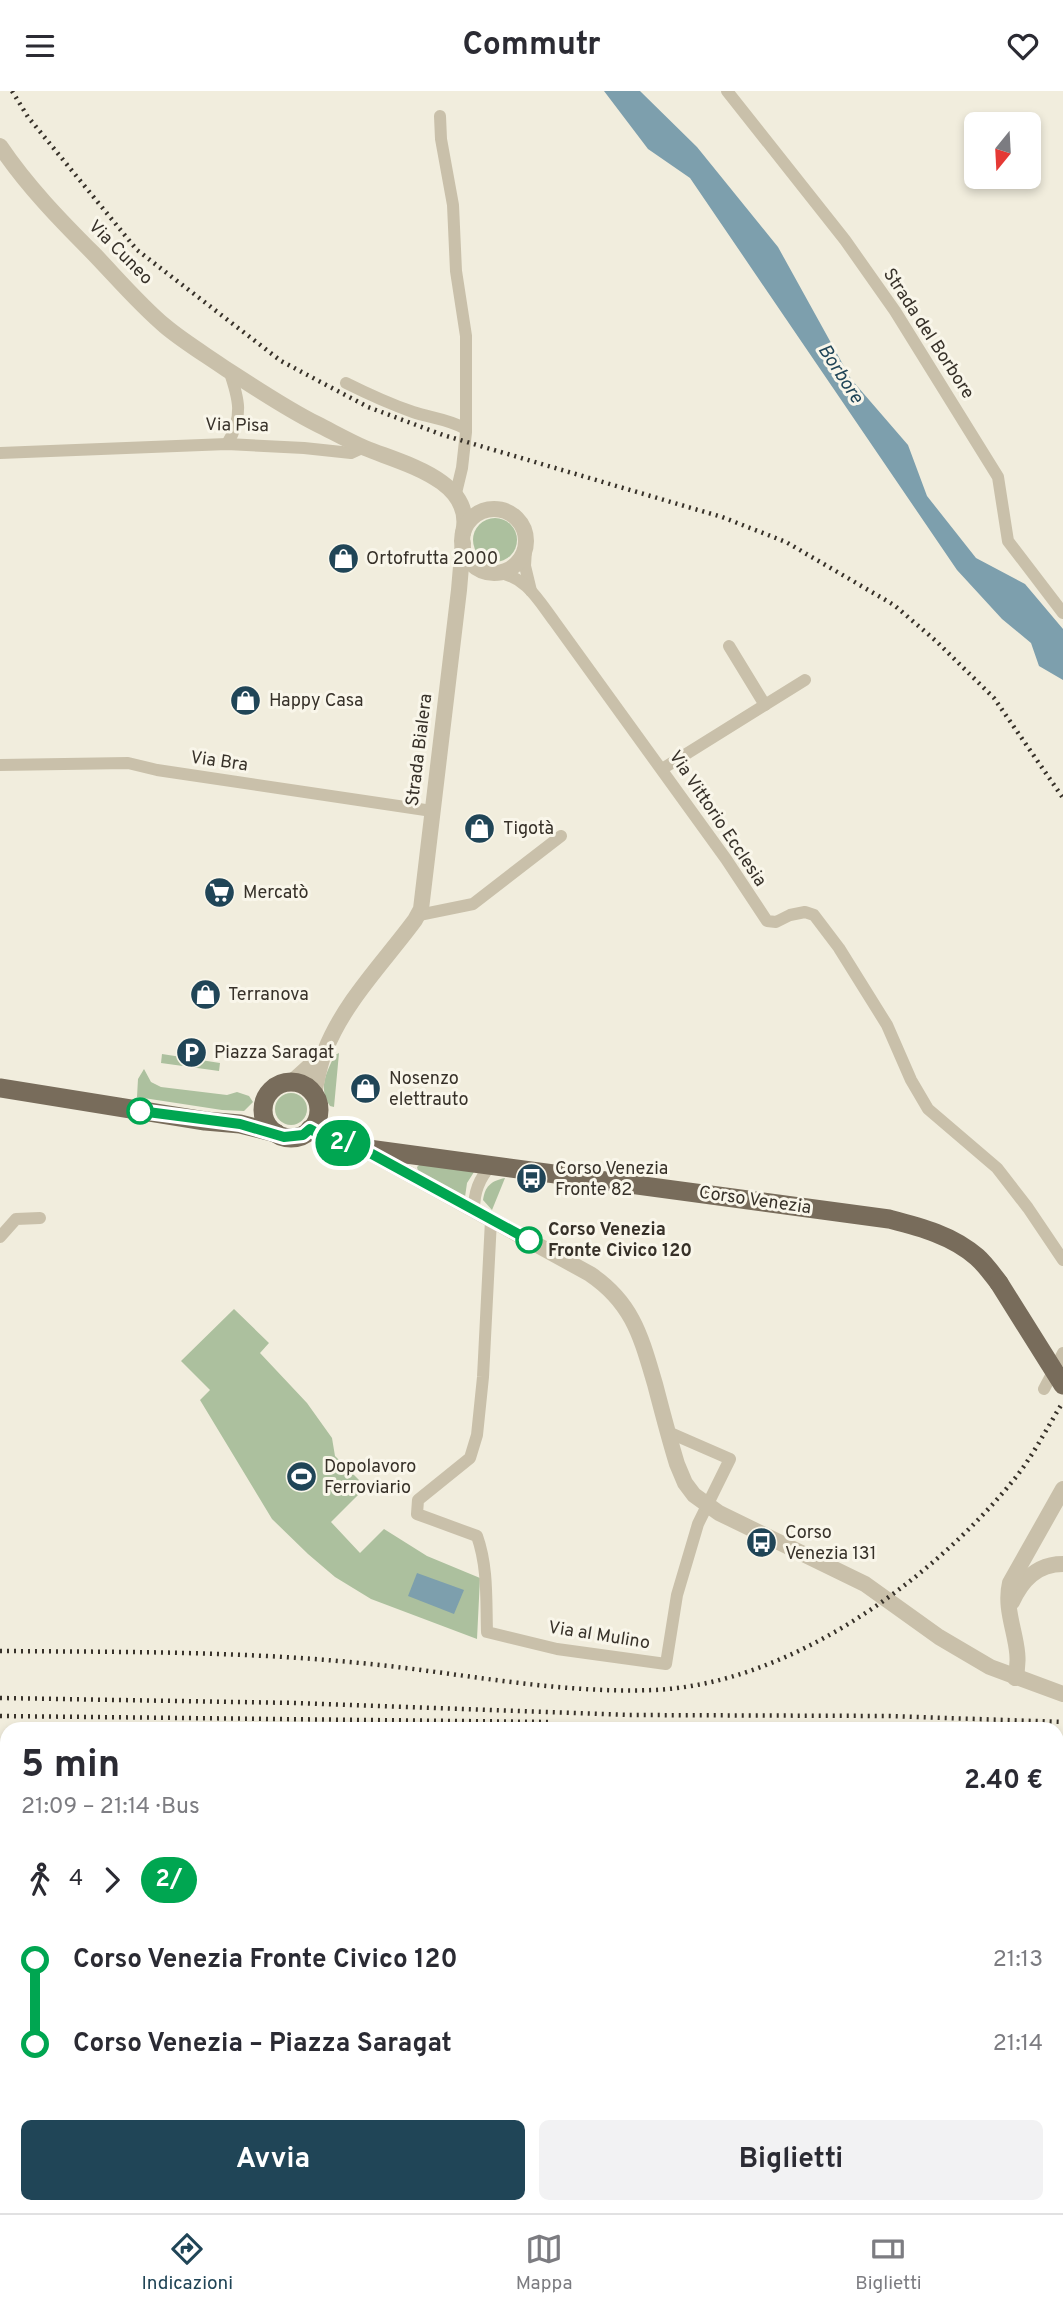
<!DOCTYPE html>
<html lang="it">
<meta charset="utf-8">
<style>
:root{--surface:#fff;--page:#f2f2f3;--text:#2b2b33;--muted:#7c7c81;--line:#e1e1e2;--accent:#204557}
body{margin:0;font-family:Overpass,sans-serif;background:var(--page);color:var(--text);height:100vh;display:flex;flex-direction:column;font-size:26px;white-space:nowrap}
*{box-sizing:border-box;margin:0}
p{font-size:23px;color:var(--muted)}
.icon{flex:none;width:38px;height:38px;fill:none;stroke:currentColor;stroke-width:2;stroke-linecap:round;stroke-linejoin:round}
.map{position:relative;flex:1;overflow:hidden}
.side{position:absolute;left:0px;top:1631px;width:1064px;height:492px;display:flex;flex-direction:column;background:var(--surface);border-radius:21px 21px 0 0;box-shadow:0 4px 10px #0003}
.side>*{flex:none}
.badge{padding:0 14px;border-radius:23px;font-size:24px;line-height:46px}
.needle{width:46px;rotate:198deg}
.fabs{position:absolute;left:964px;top:21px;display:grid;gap:14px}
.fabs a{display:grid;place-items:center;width:77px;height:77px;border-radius:10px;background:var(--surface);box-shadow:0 4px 10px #0003;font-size:35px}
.map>.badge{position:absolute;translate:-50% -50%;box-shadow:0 0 0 4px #fff}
.legs{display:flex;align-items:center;gap:10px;height:77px;padding:0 21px;font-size:23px}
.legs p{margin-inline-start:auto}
.head{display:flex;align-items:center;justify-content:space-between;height:119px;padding:0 21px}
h1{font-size:38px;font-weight:700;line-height:52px}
.primary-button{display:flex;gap:14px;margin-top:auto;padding:14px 21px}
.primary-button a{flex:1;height:80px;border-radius:10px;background:var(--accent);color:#fff;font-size:28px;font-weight:700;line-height:80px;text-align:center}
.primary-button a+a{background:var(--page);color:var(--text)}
ul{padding:0 21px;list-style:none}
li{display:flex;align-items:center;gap:24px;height:84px;font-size:26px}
li i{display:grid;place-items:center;width:10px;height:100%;margin:0 9px;background:currentColor}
li i::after{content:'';width:18px;height:18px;margin:-9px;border:5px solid;border-radius:50%;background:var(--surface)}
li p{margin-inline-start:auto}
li:first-child i{background:linear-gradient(#0000 50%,currentColor 0)}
li:last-child i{background:linear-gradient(currentColor 50%,#0000 0)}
header{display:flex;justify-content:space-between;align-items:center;height:91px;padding:0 21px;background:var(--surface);font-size:32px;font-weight:700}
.tabs{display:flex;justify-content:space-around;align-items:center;height:98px;border-top:2px solid var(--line);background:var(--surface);font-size:19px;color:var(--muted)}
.tabs a{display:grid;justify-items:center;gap:4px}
.tabs .active{color:var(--accent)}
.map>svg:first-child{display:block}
.green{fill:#acc09e}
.water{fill:#7d9fad}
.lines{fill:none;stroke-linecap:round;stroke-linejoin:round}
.minor{stroke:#c9c0aa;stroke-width:12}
.tertiary{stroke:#c9c0aa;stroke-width:16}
.primary{stroke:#786c5b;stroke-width:19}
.rail{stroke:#373129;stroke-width:4.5;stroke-dasharray:2 5;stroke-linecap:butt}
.primary-bridge{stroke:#786c5b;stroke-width:19}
.line-1-casing{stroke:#fff;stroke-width:16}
.line-1{stroke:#00a651;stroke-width:10}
.stop-1-dot{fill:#fff;stroke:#00a651;stroke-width:3.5}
.labels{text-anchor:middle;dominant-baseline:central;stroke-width:6;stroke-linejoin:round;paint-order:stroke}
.street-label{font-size:18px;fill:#373129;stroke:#f9f6ea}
.poi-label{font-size:18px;fill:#373129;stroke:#f9f6ea;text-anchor:start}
.stop-label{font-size:18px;font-weight:bold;fill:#373129;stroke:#f9f6ea;text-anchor:start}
.water-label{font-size:19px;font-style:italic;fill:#204557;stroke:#f9f6ea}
</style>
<header><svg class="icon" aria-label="menu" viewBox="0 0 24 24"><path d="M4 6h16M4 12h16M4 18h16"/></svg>Commutr<svg class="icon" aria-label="heart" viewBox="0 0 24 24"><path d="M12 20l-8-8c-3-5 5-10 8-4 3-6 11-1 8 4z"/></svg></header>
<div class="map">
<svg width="1063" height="2122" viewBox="0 0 1063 2122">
<rect width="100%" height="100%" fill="#f1eddd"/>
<g class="green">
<circle cx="495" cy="449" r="22"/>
<path d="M339,962L334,1016L330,1015C318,997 326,982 335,964Z"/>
<path d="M162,963L220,972L219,980L161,972Z"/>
<path d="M144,978L151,991L161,996L227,1004L237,1001L249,1005L253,1011L244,1020L222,1019L137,1006L138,988Z"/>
<circle cx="291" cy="1018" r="16"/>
<path d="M420,1073L474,1081L467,1092L465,1106L418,1080L417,1076Z"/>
<path d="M505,1087L492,1119L483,1109C485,1095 491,1090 505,1087Z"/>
<path d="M234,1218L269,1252L260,1262L307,1312L332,1347L335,1365L366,1396L331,1431L360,1462L384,1438L427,1465L480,1487L477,1548L371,1508L335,1486L308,1463L272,1428L200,1309L210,1299L181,1270Z"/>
</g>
<g class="water">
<path d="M604,0H640L697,56L778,156L851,288L908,354L927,405L976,467L1025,493L1063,538V589L1039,575L1031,552L1002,528L957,479L690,87L648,58Z"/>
<path d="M417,1482L464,1499L454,1523L408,1505Z"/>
</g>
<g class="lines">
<g class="minor">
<path d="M727,0L845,149L895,220L998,386L1008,450L1063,522"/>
<path d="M440,25L441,48L453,114L456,180L466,245V341L462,377L455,406"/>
<path d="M346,292C368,303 390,313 413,321C431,327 449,328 466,338"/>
<path d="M227,353C244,326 239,308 229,279"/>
<path d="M0,362L227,353L304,357L351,362L364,356"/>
<path d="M526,458L525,475L531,500"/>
<path d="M497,482C525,484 539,510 554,530L726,768L767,830L776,831L790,824L805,821L814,824L839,857L887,934L911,989L928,1018L997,1077L1028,1117L1063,1169"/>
<path d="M729,555L765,614"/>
<path d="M0,674L128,672L157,679L432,720"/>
<path d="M662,678L805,589"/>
<path d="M419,824L473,813L561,745"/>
<path d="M474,1119C474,1101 479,1088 491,1074"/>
<path d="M491,1129L483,1286L477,1344L470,1367L418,1409L417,1423L477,1445C488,1476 486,1508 487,1541L557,1558L666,1573L677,1504L698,1433L730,1368L668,1341"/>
<path d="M0,1146L16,1128L40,1127"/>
<path d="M1044,1298L1063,1262"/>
<path d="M0,1757L7,1764"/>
<path d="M1057,1962L1063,1891"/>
<path d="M0,1985L7,1995"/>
<path d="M88,2116L92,2122"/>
<path d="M634,2116L635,2122"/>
<path d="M714,2116L715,2122"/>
<path d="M919,2116L940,2122"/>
<path d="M15,2122L19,2116"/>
<path d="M743,2122L866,2116"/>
<path d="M1047,2122L1063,2121"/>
</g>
<g class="tertiary">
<path d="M0,55C27,95 60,129 94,163C117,187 140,214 165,235C184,251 206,264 226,278C256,297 285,317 317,333C333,341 349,350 365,357C401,372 476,389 463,442"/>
<circle cx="494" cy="450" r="32"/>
<path d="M292,991L324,962"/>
<path d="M314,1003C317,989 319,974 325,960C344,911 384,871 415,829L421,818L459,499L463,452"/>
<path d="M365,1059L590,1183C633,1212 641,1246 655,1293C662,1320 669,1347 677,1373L685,1392L694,1404L719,1422L865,1493L939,1546L990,1576L1063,1603"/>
<path d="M1012,1511C1022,1489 1037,1473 1063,1473"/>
<path d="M1015,1587C1025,1555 1002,1525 1010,1492L1063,1398"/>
</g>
<g class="primary">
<circle cx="291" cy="1019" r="28"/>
<path d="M0,997L205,1030L240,1033L276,1042"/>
<path d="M310,1038L326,1047L361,1057L889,1128C920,1136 952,1144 977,1166C985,1173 992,1183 999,1192"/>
<path d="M1057,1666H1063"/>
<path d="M0,1782L7,1774"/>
<path d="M0,1894L7,1895"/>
<path d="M1057,1909H1063"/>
</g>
<g class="rail">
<path d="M12,0L28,26L137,159L281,270L368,316L443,344L722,426L786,451L894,514L936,550L994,607L1063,707"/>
<path d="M0,1560C120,1561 240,1560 360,1572C457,1581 555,1603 654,1599C790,1593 933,1489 1016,1386C1034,1363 1048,1335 1063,1311"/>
<path d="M0,1607L297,1612L629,1624L890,1625L1063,1631"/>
<path d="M0,1625L551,1631"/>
<path d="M1057,1646H1063"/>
</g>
<path class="primary-bridge" d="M999,1192L1063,1294"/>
</g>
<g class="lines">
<defs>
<path id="line-1" d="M140,1020L240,1033L284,1046L303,1044L310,1038L326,1047L361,1057L529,1149"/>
</defs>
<use href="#line-1" class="line-1-casing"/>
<use href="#line-1" class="line-1"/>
</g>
<defs>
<symbol id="shop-disc" viewBox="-11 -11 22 22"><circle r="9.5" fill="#204557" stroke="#f9f6ea"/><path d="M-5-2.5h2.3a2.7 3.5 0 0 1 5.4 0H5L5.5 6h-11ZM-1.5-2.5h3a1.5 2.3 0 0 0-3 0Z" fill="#fff"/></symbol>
<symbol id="supermarket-disc" viewBox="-11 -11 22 22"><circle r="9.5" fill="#204557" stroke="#f9f6ea"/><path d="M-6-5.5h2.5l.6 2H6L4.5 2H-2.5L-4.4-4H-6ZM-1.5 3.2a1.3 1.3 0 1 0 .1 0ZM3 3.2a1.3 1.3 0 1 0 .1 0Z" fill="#fff"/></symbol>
<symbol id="parking-disc" viewBox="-11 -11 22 22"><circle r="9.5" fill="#204557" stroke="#f9f6ea"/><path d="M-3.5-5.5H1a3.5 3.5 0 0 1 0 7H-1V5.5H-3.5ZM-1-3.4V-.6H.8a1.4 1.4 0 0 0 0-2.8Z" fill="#fff"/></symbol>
<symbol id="bus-disc" viewBox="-11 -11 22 22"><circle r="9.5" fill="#204557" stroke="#f9f6ea"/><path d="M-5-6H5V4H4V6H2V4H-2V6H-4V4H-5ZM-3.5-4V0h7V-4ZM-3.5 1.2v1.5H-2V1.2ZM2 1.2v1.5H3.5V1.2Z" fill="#fff"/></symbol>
<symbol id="stadium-disc" viewBox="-11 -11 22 22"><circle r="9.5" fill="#204557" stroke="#f9f6ea"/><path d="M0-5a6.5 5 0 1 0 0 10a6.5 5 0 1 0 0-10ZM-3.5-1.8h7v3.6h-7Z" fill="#fff"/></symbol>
</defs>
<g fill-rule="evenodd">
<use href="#shop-disc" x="326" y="450" width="35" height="35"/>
<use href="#shop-disc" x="228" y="592" width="35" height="35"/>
<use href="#shop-disc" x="462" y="720" width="35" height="35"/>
<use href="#supermarket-disc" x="202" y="784" width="35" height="35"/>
<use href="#shop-disc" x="188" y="886" width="35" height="35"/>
<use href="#parking-disc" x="174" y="944" width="35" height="35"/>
<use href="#shop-disc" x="348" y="980" width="35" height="35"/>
<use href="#bus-disc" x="514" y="1070" width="35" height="35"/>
<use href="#stadium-disc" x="284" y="1368" width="35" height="35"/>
<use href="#bus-disc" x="744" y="1434" width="35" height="35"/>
</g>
<g class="stop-1-dot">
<circle cx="140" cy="1020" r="12"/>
<circle cx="529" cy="1149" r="12"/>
</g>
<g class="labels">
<g class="street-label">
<text transform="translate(120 162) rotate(45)">Via Cuneo</text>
<text transform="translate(928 243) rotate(57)">Strada del Borbore</text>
<text transform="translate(237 335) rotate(1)">Via Pisa</text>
<text transform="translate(420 659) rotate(-83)">Strada Bialera</text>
<text transform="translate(219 671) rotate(8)">Via Bra</text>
<text transform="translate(717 728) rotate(56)">Via Vittorio Ecclesia</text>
<text transform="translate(755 1110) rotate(8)">Corso Venezia</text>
<text transform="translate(599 1545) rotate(9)">Via al Mulino</text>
</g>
<g class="poi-label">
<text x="366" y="468">Ortofrutta 2000</text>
<text x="269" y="610">Happy Casa</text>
<text x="503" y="738">Tigotà</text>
<text x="243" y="802">Mercatò</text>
<text x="228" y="904">Terranova</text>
<text x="214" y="962">Piazza Saragat</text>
<text x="389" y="988">Nosenzo<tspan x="389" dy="21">elettrauto</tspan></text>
<text x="555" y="1078">Corso Venezia<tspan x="555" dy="21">Fronte 82</tspan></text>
<text x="324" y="1376">Dopolavoro<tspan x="324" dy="21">Ferroviario</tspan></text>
<text x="785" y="1442">Corso<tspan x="785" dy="21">Venezia 131</tspan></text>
</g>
<g class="stop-label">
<text x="548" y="1139">Corso Venezia<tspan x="548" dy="21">Fronte Civico 120</tspan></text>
</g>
<g class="water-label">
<text transform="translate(840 283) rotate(57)">Borbore</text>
</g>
</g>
</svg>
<div class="fabs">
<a><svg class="needle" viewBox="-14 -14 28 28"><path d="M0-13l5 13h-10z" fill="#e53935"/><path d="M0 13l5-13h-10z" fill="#7c7c81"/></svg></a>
</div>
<b class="badge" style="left:343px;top:1052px;background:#00a651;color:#fff">2/</b>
<section class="side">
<div class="head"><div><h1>5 min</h1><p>21:09 – 21:14 · Bus</p></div><b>2.40 €</b></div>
<div class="legs"><svg class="icon" aria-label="walk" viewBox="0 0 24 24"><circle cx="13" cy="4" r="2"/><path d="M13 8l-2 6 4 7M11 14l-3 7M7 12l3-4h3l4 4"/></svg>4<svg class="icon" aria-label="forward" viewBox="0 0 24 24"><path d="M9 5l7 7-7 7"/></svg><b class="badge" style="background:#00a651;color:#fff">2/</b></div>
<ul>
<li><i style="color:#00a651"></i><b>Corso Venezia Fronte Civico 120</b><p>21:13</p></li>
<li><i style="color:#00a651"></i><b>Corso Venezia – Piazza Saragat</b><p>21:14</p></li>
</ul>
<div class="primary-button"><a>Avvia</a><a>Biglietti</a></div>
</section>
</div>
<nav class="tabs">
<a class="active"><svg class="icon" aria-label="directions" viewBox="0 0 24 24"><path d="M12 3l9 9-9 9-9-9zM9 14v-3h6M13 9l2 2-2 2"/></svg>Indicazioni</a>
<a><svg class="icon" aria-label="map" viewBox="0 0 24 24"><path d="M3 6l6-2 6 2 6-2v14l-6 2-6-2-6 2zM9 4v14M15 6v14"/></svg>Mappa</a>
<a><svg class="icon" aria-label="tickets" viewBox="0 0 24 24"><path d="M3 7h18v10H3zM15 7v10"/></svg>Biglietti</a>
</nav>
